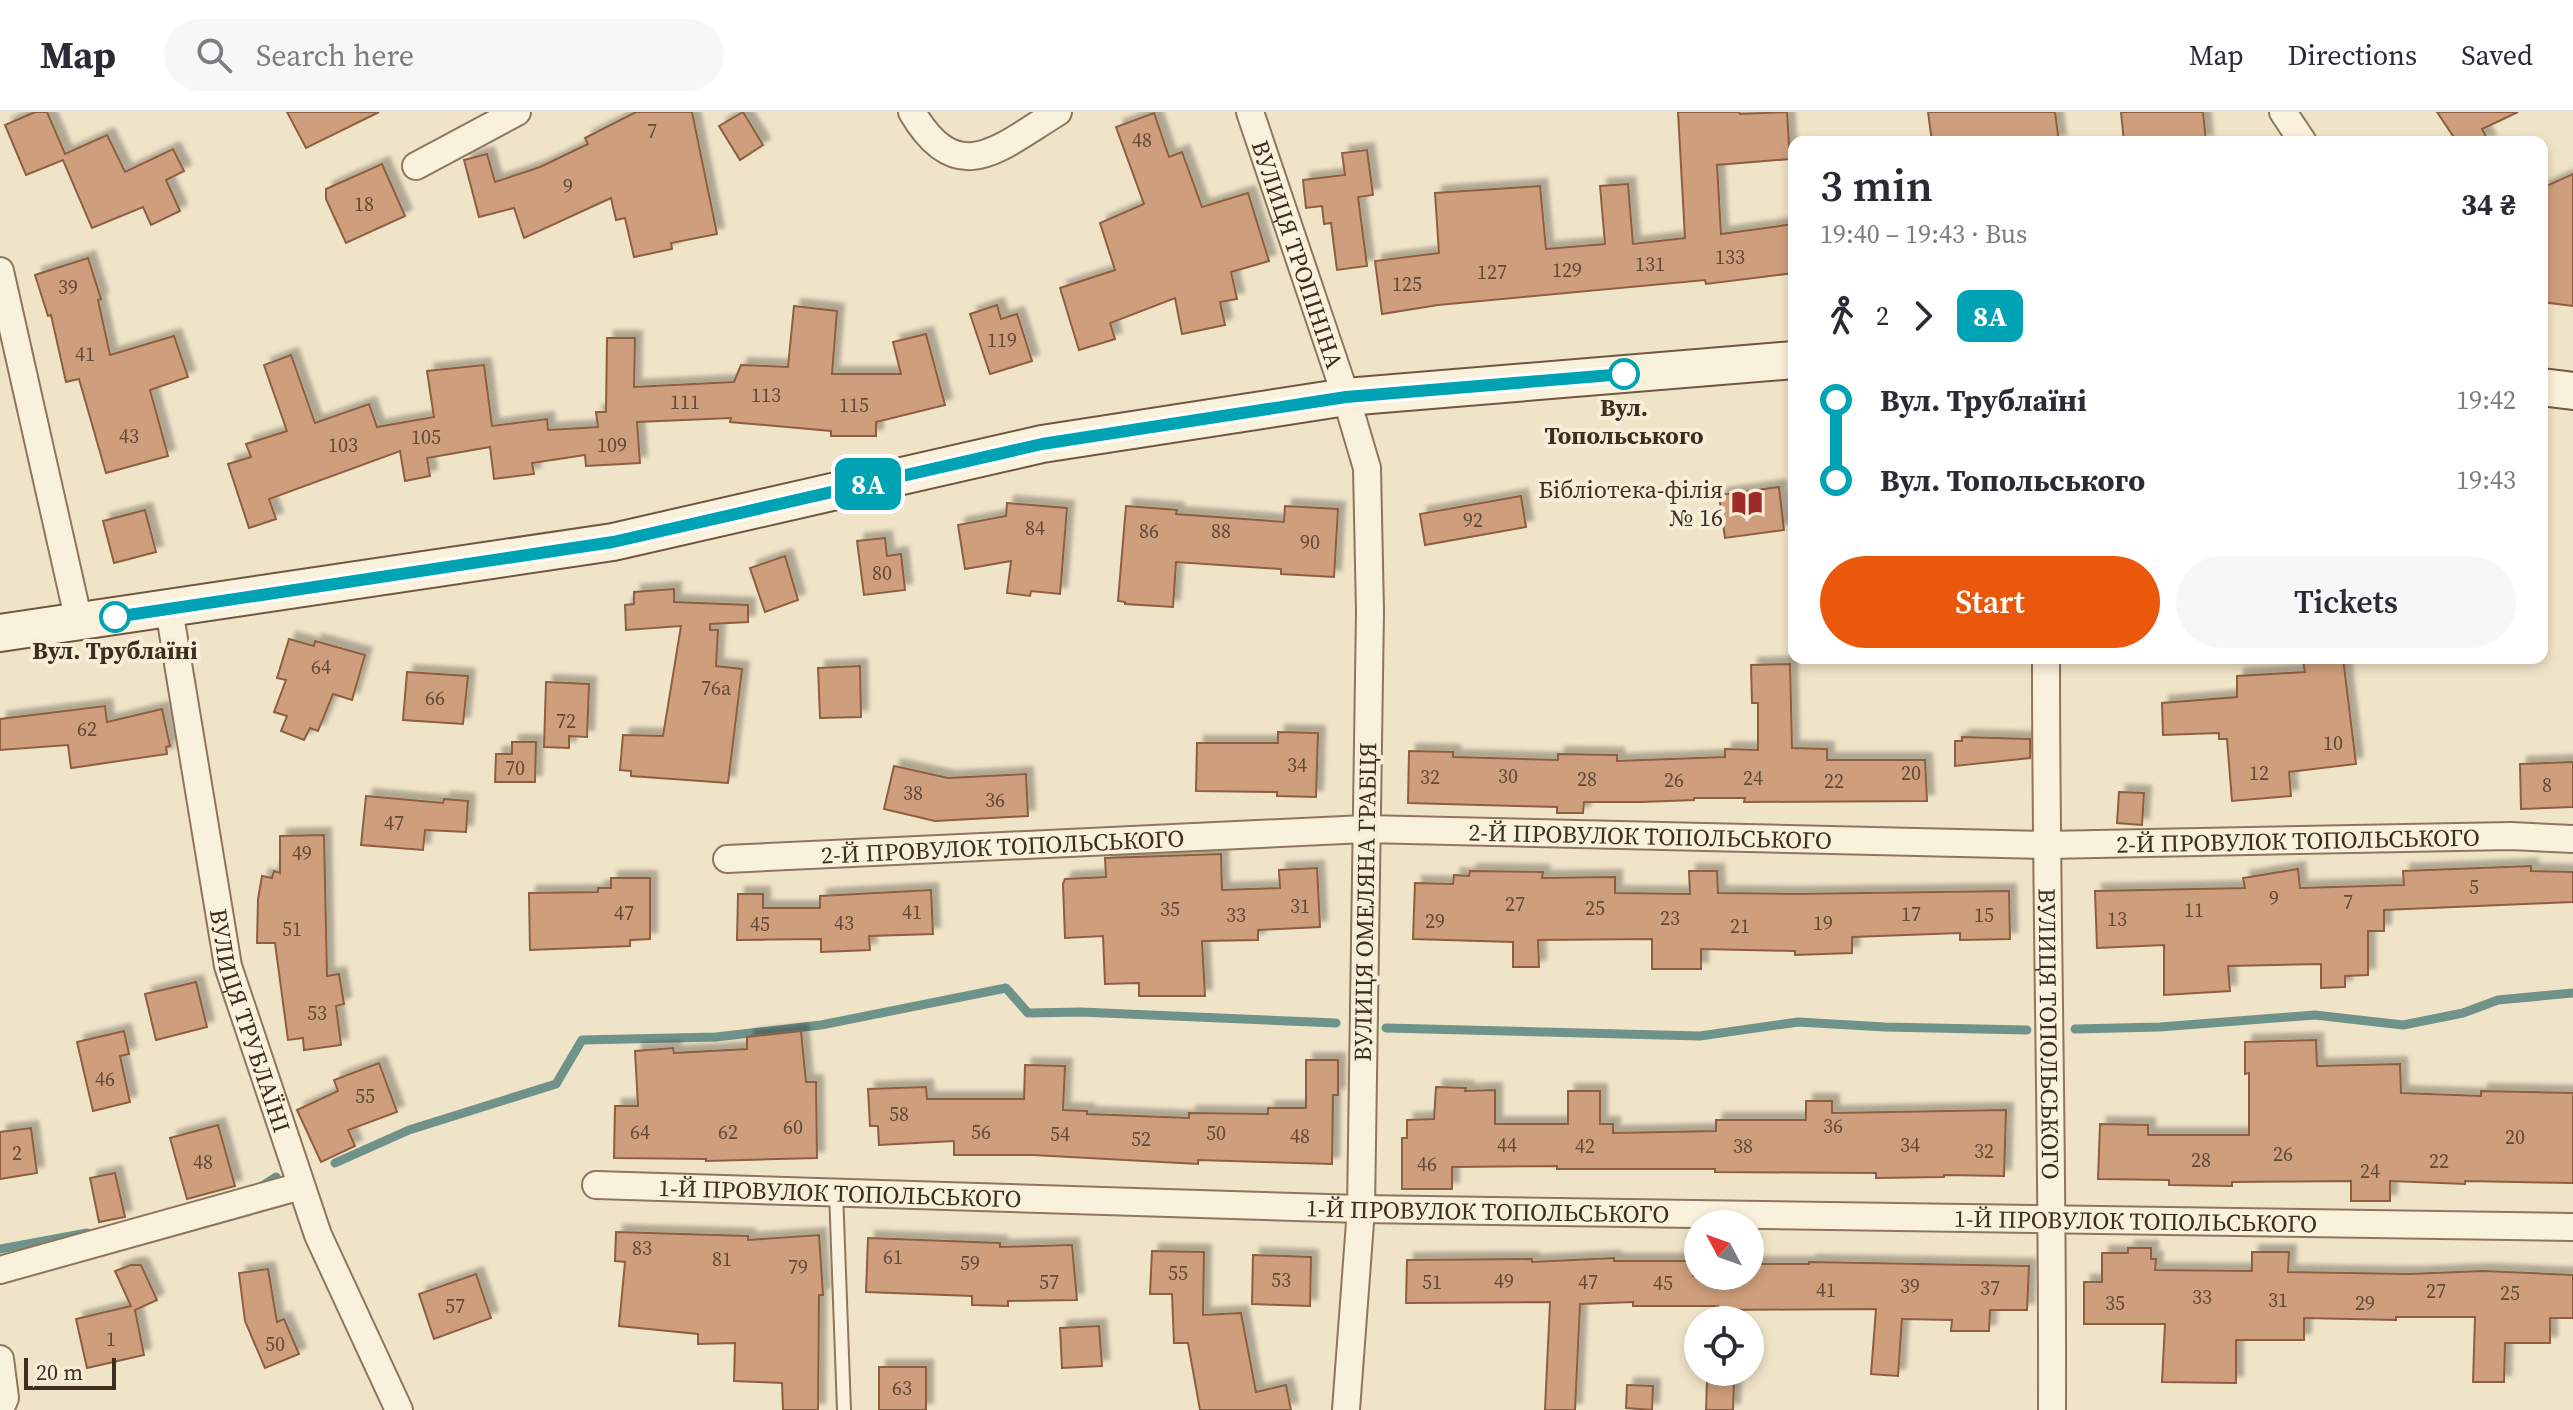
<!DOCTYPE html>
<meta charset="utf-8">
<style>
:root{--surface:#fff;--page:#f7f7f7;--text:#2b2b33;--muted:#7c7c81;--line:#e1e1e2;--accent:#ea580c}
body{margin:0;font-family:"Source Serif 4",serif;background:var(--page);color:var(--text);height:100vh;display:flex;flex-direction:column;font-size:30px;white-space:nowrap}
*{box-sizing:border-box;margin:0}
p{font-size:26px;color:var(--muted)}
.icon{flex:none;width:44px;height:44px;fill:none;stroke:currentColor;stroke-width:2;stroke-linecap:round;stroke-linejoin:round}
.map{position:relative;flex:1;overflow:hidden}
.sheet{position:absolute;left:1788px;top:24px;width:760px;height:528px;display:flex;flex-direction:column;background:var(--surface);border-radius:16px;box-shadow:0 4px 12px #0003}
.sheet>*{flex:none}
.badge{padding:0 16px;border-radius:12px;font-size:28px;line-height:52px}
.needle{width:52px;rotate:311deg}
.buttons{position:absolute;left:1684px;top:1098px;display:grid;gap:16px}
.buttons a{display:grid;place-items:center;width:80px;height:80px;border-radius:50%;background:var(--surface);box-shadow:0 4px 12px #0003;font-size:40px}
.scale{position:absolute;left:24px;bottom:20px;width:92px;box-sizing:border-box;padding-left:8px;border:4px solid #3d2e20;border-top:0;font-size:22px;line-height:28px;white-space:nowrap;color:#3d2e20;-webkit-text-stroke:6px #f7eed8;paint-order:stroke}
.map>.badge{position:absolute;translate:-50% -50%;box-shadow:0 0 0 4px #fff}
.legs{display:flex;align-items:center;gap:12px;height:88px;padding:0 32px;font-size:26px}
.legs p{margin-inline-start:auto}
.headline{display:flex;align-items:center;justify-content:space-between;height:136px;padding:0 32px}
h1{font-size:44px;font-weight:600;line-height:60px}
.button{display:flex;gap:16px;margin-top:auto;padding:16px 32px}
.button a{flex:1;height:92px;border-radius:48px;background:var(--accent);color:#fff;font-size:32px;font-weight:600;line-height:92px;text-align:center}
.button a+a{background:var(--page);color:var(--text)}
ul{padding:0 32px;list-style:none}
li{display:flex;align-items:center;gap:28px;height:80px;font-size:30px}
li i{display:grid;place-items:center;width:12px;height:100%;margin:0 10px;background:currentColor}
li i::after{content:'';width:20px;height:20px;margin:-10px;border:6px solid;border-radius:50%;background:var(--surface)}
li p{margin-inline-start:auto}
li:first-child i{background:linear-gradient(#0000 50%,currentColor 0)}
li:last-child i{background:linear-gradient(currentColor 50%,#0000 0)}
header{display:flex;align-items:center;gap:48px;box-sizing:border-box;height:112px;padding:0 40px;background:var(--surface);border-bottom:2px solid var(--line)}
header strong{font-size:38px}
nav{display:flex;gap:44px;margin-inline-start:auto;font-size:28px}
.search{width:560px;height:72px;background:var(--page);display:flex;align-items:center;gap:20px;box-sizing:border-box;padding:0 28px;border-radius:44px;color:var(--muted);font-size:30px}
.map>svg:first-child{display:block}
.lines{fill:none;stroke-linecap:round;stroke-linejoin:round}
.stream{stroke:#6f938a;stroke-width:9}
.building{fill:#cf9f7d;stroke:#8d5f41;stroke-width:2;filter:url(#shadow)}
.lane-casing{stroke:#8d765c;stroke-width:16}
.street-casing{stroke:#8d765c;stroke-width:30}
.secondary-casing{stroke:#6f573f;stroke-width:40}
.lane{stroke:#faf1dc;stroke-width:12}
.street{stroke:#faf1dc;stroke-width:26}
.secondary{stroke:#faf1dc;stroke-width:36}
.line-1-casing{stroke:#fff;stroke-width:18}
.line-1{stroke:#00a3b4;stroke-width:12}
.stop-1-dot{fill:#fff;stroke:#00a3b4;stroke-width:4}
.labels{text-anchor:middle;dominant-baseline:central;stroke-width:8;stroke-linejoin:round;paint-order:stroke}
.number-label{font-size:20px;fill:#624a37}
.street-label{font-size:24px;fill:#3d2e20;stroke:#f7eed8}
.stop-label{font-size:24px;font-weight:bold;fill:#3d2e20;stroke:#f7eed8}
.poi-label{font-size:24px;fill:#3d2e20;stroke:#f7eed8;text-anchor:end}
</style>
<header>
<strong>Map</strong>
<div class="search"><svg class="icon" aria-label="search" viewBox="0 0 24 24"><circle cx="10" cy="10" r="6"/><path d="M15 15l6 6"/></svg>Search here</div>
<nav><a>Map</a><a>Directions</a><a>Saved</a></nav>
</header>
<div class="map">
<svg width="2573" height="1298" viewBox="0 0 2573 1298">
<defs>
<filter id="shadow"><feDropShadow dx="7" dy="-7" stdDeviation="2" flood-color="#0004"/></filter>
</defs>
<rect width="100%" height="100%" fill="#f0e4c8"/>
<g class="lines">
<g class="stream">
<path d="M1386,916L1700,924L1798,910L1885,915L2027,918"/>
<path d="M2075,917L2160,915L2315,903L2403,913L2463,901L2498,888L2573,881"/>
<path d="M335,1051L409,1018L556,972L582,928L716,925L821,913L1006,876L1028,901L1081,900L1336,911"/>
<path d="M259,1076L276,1065"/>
<path d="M0,1137L87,1121"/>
</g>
</g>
<g class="building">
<path d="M35,0H47L65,42L107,23L125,60L173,37L184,59L166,68L180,99L151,113L143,95L92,116L63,48L26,63L5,13Z"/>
<path d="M287,0H379L306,36Z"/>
<path d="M636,0H692L717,122L671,131L672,137L634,145L625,106L616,108L611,86L524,126L514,96L479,105L464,48L487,42L495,70L540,55L588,32L585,26Z"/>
<path d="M743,0L763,33L740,48L719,14Z"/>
<path d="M1678,0H1739L1740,2L1787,0L1790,47L1717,53L1721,122L1794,112V161L1706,172L1705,168L1438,193L1382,202L1375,149L1439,141L1435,81L1540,74L1546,137L1605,132L1600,74L1628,72L1633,132L1685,126Z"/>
<path d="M1928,0H2055L2059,30H1932Z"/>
<path d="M2121,0H2203L2206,30H2124Z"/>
<path d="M2437,0H2518L2482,17L2489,30H2457Z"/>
<path d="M1154,1L1169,45L1182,40L1202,95L1248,81L1269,149L1231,160L1237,187L1220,190L1225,213L1182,222L1175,186L1110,211L1115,227L1079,238L1060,176L1115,158L1100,111L1144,92L1116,15Z"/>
<path d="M1367,38L1373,83L1358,85L1367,154L1337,158L1331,111L1324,112L1322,94L1306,96L1303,68L1345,63L1342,41Z"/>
<path d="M382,52L405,104L346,131L326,87V77Z"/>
<path d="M2573,62V194L2542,190V76Z"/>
<path d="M88,146L101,187L98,188L110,243L174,224L188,265L150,278L168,344L106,361L79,267L66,270L51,203L48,204L35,163Z"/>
<path d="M997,193L1001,207L1017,202L1032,249L990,262L970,202Z"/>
<path d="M794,194L837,199L832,262H901L893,230L926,222L945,293L876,310V324H831V319L730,310L731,306L637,310L640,351L586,354L585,343L532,351L534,362L494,367L490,335L427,346L430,364L405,369L400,339L269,387L276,407L249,416L228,352L251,345L246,332L287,319L264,253L291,243L315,311L369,292L377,315L434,305L427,259L484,253L492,314L547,307L548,318L598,315L596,300H606L607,226H635L634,275L734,270L741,253L788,255Z"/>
<path d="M1779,375L1784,418L1725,426L1719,383Z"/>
<path d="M1521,384L1526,415L1425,433L1420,402Z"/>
<path d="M1007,391L1067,396L1060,482L1031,479L1030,484L1007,481L1011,449L965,457L958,413L1006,404Z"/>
<path d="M1126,394L1177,398L1176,402L1284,410L1285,394L1338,397L1334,465L1281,462V457L1176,450L1173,495L1125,492V490L1118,489Z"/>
<path d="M145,398L156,440L114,451L103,409Z"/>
<path d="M885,426L887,444L901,442L905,478L864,483L857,429Z"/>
<path d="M785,444L798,488L765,500L750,456Z"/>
<path d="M674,477V490L748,493V510L710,512V518H718L716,554L742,557L728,671L631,664V659L620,658L623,623L663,624L681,514L626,518L625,493L634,492V480Z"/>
<path d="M289,527L314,534L315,529L365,543L352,588L333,582L318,619L310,616L304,628L281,619L287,604L274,600L286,568L277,566Z"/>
<path d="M2327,546H2343L2356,652L2289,660L2291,684L2232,689L2227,627H2219V621L2163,623L2162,591L2237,585V564L2305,560L2303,550Z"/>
<path d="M1790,552L1792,636L1827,637V648H1925L1927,689L1744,690L1745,686H1694V688L1641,690H1584L1583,701H1557V695L1408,691L1409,639L1453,640V645L1558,648V642L1617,643V649L1725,645V637L1758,638V591H1752L1751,553Z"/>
<path d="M860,554L861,605L820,606L818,556Z"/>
<path d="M407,560L468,564L463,612L403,608Z"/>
<path d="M546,570L589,572L587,625L569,624V636L544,635Z"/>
<path d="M105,594L107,610L162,597L170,634L166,635L167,642L71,656L68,633L0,638V607Z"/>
<path d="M1278,620L1318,621L1316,685L1277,684V680L1196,679L1197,631H1278Z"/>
<path d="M1962,625L2030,627V646L1955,654V629H1962Z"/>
<path d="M512,630H536L535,670H495L496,642H512Z"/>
<path d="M2573,650V695L2521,697L2520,652Z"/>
<path d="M894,654L948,666L1026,662L1028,704L935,709L884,697Z"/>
<path d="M2119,680L2144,681L2142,713L2117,711Z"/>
<path d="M366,684L443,691L444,687L468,689L466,720L425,718L423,738L361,733Z"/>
<path d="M324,723L327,864L339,862L344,892L336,894L341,933L304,938L303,926L288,928L275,831H257L258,787L262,764L272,766L274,759L280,761V724Z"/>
<path d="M1221,742L1222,778L1280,776L1279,758L1317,756L1320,815L1258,818V828L1202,829L1205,884H1139V871L1105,872L1103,824L1065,826L1063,772L1065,767L1106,765L1105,746Z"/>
<path d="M2531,754V759L2573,760V790L2384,798V819H2368V863L2345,864V875L2321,876V852L2228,854L2230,879L2164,883V833L2097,836L2095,779L2245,776L2243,766L2298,757L2300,776L2404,773L2403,759Z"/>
<path d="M1470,759L1543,760L1542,766L1615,765V781L1690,782L1689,759H1717L1718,781L1793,782L2009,779L2010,827L1960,828V821L1852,825V841L1795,843V839L1701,837V857H1652V827L1538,828L1539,855H1513V830L1413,827L1415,771L1453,772L1454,763L1469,764Z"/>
<path d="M611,766H650V827L630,828V834L530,838L529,781L598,780V776H611Z"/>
<path d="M931,778L933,822L869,824L870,838L821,840V827L737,828L738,782H763V796H820V784Z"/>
<path d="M196,870L207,915L156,928L145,882Z"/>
<path d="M124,919L129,942L120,944L130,990L93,999L77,930Z"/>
<path d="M801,919L806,970H816L817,1046L706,1049V1047L614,1046L615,994H638L635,939L673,936L674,941L747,937V925Z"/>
<path d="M2316,928L2317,954L2400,952L2401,981L2481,984V979L2573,981V1071L2465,1069V1072L2390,1069V1089H2351V1069L2232,1070V1074L2169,1073V1068L2098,1067L2100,1012L2148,1013V1023H2249V961L2245,962V930Z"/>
<path d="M1306,948H1338V983H1333L1332,1052L1198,1048V1052L1033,1043H954V1029L879,1033L878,1014H870L868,977L926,975L927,987H1024L1025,953L1065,954L1063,998L1087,999V1002L1189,1006V1001L1268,1002V996H1306Z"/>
<path d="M379,951L397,1000L348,1018L355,1034L321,1050L297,998L338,979L334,968Z"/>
<path d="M1436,975L1466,976L1465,979L1495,978V1012H1568V979H1600V1012H1613V1021L1716,1019V1008H1806V989H1832V1001L2006,998L2004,1064L1944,1063V1065L1876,1066V1061L1715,1060V1057H1557V1054L1452,1055V1077H1402V1026H1407V1008L1434,1007Z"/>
<path d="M218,1013L235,1074L187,1087L170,1026Z"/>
<path d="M31,1016L37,1061L0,1067V1020Z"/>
<path d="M115,1061L125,1105L99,1110L90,1066Z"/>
<path d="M616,1120L748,1124V1128L819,1123L823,1183H819L818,1298H783L782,1271L734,1269L735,1231L698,1232V1222L619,1214L625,1150L615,1149Z"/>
<path d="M868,1126L1000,1131V1135L1072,1133L1077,1188L1008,1189V1194L972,1193V1184L866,1180Z"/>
<path d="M2128,1136H2151V1147H2156L2155,1158L2252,1159V1140H2289L2288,1160L2409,1162L2483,1159L2573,1163V1206H2550V1231H2505L2504,1270H2473L2475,1205H2396V1208L2304,1206V1228H2236V1271L2162,1270L2165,1212H2084V1170H2102V1141H2128Z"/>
<path d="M1152,1139L1204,1140L1203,1203L1241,1201L1256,1280L1286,1273L1291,1298H1200L1188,1231H1174L1172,1182H1150Z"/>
<path d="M1253,1143L1311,1145L1310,1194L1252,1192Z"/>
<path d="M1614,1146V1149H1693V1164H1750V1152H1809V1150L2029,1154L2027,1198H1990L1989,1219H1951L1952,1208L1902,1207L1898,1264L1871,1262L1876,1197L1718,1198V1194H1633V1190L1580,1192L1575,1298H1545L1550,1190L1406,1191L1407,1148L1532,1147V1150Z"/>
<path d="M131,1153H141L157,1188L135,1198L144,1243L87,1256L76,1207L131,1194L115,1159Z"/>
<path d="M268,1157L277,1210L284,1207L299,1242L265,1256L245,1209L239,1161Z"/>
<path d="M476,1162L491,1206L434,1227L419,1182Z"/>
<path d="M1099,1214L1102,1254L1062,1256L1060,1216Z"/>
<rect x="879" y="1255" width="47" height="43"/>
<path d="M1707,1269L1734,1271L1733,1298H1706Z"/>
<path d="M1627,1273L1653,1274L1652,1298L1626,1296Z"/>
</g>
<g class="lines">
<defs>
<path id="lane" d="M836,1079L844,1298"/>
<g id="street">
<path d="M912,0C958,79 1000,35 1058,0"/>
<path id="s1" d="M1250,0L1346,285L1367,356L1370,499L1361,1097L1346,1298"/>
<path d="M2283,0L2303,30"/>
<path d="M416,54L517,0"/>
<path d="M0,159L79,510"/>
<path id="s2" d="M169,497L228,854L318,1123L399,1298"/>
<path id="s3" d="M2046,546C2046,797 2053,1047 2052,1298"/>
<path id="s4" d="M727,747L1365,717L2046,733L2511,724L2573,727"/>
<path id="s5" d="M596,1073L1361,1097L2573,1115"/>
<path d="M0,1158L301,1074"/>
<path d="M0,1247L5,1286L0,1298"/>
</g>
<g id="secondary">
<path d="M2542,275L2573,279"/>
<path d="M0,521L613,430L1042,332L1346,285L1794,248"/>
</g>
</defs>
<use href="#lane" class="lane-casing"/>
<use href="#street" class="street-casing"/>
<use href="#secondary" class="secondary-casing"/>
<use href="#lane" class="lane"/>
<use href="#street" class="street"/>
<use href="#secondary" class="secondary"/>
</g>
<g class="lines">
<defs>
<path id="line-1" d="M115,505L613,430L1042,332L1346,285L1624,262"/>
</defs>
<use href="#line-1" class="line-1-casing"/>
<use href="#line-1" class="line-1"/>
</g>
<defs>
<symbol id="library-bare" viewBox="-9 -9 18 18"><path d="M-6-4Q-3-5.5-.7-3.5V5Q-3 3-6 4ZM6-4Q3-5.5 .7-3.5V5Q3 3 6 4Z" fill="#9e2a2b" stroke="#f7eed8" stroke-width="2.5" paint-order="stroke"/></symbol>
</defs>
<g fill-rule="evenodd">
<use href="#library-bare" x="1725" y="369" width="44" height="44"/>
</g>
<g class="stop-1-dot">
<circle cx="1624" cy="262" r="14"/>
<circle cx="115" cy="505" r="14"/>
</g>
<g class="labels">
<g class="number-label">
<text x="652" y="19">7</text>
<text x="1142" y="28">48</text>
<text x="568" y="74">9</text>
<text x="364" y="92">18</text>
<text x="1730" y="145">133</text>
<text x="1650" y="152">131</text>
<text x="1567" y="158">129</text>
<text x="1492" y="160">127</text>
<text x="1407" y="172">125</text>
<text x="68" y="175">39</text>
<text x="1002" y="228">119</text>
<text x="85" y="242">41</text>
<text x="766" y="283">113</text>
<text x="685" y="290">111</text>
<text x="854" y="293">115</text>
<text x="129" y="324">43</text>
<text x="426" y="325">105</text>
<text x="343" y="333">103</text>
<text x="612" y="333">109</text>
<text x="1473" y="408">92</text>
<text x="1035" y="416">84</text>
<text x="1149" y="419">86</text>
<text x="1221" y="419">88</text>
<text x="1310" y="430">90</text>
<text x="882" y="461">80</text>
<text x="321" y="555">64</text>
<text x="716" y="576">76а</text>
<text x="435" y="586">66</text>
<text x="566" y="609">72</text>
<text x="87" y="617">62</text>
<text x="2333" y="631">10</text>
<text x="1297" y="653">34</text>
<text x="515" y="656">70</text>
<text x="1911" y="661">20</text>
<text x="2259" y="661">12</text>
<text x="1508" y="664">30</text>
<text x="1430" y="665">32</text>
<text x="1753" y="666">24</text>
<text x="1587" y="667">28</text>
<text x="1674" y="668">26</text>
<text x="1834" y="669">22</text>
<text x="2547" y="673">8</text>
<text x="913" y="681">38</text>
<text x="995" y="688">36</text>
<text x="394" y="711">47</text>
<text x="302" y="741">49</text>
<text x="2474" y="775">5</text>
<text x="2274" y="786">9</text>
<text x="2348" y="790">7</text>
<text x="1515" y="792">27</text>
<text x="1300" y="794">31</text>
<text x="1595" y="796">25</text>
<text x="1170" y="797">35</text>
<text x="2194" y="798">11</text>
<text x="912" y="800">41</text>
<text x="624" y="801">47</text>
<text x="1911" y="802">17</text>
<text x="1236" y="803">33</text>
<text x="1984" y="803">15</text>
<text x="1670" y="806">23</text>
<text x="2117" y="807">13</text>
<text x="1435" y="809">29</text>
<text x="844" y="811">43</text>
<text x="1823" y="811">19</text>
<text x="760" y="812">45</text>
<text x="1740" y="814">21</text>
<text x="292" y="817">51</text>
<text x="317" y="901">53</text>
<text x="105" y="967">46</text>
<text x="365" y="984">55</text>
<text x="899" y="1002">58</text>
<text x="1833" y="1014">36</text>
<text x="793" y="1015">60</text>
<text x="640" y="1020">64</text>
<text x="728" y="1020">62</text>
<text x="981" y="1020">56</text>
<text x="1216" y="1021">50</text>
<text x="1060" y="1022">54</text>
<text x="1300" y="1024">48</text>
<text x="2515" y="1025">20</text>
<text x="1141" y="1027">52</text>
<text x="1507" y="1033">44</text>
<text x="1910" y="1033">34</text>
<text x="1585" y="1034">42</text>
<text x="1743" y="1034">38</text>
<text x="1984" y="1039">32</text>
<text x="17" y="1041">2</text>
<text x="2283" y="1042">26</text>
<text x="2201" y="1048">28</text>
<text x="2439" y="1049">22</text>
<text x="203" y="1050">48</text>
<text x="1427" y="1052">46</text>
<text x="2370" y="1059">24</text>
<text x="642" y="1136">83</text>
<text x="893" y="1145">61</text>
<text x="722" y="1147">81</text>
<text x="970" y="1151">59</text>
<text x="798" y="1155">79</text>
<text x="1178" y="1161">55</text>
<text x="1281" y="1168">53</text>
<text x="1504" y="1169">49</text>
<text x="1049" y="1170">57</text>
<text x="1432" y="1170">51</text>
<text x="1588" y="1170">47</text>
<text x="1663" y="1171">45</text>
<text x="1910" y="1174">39</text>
<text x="1990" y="1176">37</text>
<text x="1826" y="1178">41</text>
<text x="2436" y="1179">27</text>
<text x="2510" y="1181">25</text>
<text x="2202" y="1185">33</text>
<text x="2278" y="1188">31</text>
<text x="2115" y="1191">35</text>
<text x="2365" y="1191">29</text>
<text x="455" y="1194">57</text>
<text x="111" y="1227">1</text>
<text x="275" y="1232">50</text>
<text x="902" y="1276">63</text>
</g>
<g class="street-label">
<text stroke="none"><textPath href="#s1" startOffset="150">ВУЛИЦЯ ТРОПІНІНА</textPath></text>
<text stroke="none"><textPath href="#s4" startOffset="924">2-Й ПРОВУЛОК ТОПОЛЬСЬКОГО</textPath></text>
<text stroke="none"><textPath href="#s4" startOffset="1572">2-Й ПРОВУЛОК ТОПОЛЬСЬКОГО</textPath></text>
<text stroke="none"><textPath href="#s4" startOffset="276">2-Й ПРОВУЛОК ТОПОЛЬСЬКОГО</textPath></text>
<text transform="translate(1365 790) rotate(-89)">ВУЛИЦЯ ОМЕЛЯНА ГРАБЦЯ</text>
<text stroke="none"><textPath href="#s2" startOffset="420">ВУЛИЦЯ ТРУБЛАЇНІ</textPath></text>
<text stroke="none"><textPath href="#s3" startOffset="376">ВУЛИЦЯ ТОПОЛЬСЬКОГО</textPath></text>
<text stroke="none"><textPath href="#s5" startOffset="244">1-Й ПРОВУЛОК ТОПОЛЬСЬКОГО</textPath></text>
<text stroke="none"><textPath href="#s5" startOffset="892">1-Й ПРОВУЛОК ТОПОЛЬСЬКОГО</textPath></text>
<text stroke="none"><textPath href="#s5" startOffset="1540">1-Й ПРОВУЛОК ТОПОЛЬСЬКОГО</textPath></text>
</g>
<g class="stop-label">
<text x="1624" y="295">Вул.<tspan x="1624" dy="28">Топольського</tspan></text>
<text x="115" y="538">Вул. Трублаїні</text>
</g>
<g class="poi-label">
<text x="1723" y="377">Бібліотека-філія<tspan x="1723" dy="28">№ 16</tspan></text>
</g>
</g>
</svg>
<div class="buttons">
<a><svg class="needle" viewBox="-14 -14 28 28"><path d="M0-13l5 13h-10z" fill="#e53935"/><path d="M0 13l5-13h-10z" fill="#7c7c81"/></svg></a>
<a><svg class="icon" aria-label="locate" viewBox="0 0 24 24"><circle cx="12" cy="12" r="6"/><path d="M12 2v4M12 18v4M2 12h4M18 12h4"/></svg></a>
</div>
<div class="scale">20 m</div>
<b class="badge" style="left:868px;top:372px;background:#00a3b4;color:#fff">8А</b>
<section class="sheet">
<div class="headline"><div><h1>3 min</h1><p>19:40 – 19:43 · Bus</p></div><b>34 ₴</b></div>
<div class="legs"><svg class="icon" aria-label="walk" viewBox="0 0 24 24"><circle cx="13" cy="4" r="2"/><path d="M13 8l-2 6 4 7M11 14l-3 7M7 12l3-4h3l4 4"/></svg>2<svg class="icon" aria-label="forward" viewBox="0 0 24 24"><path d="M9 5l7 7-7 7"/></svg><b class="badge" style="background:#00a3b4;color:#fff">8А</b></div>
<ul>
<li><i style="color:#00a3b4"></i><b>Вул. Трублаїні</b><p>19:42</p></li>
<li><i style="color:#00a3b4"></i><b>Вул. Топольського</b><p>19:43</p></li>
</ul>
<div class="button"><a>Start</a><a>Tickets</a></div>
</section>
</div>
